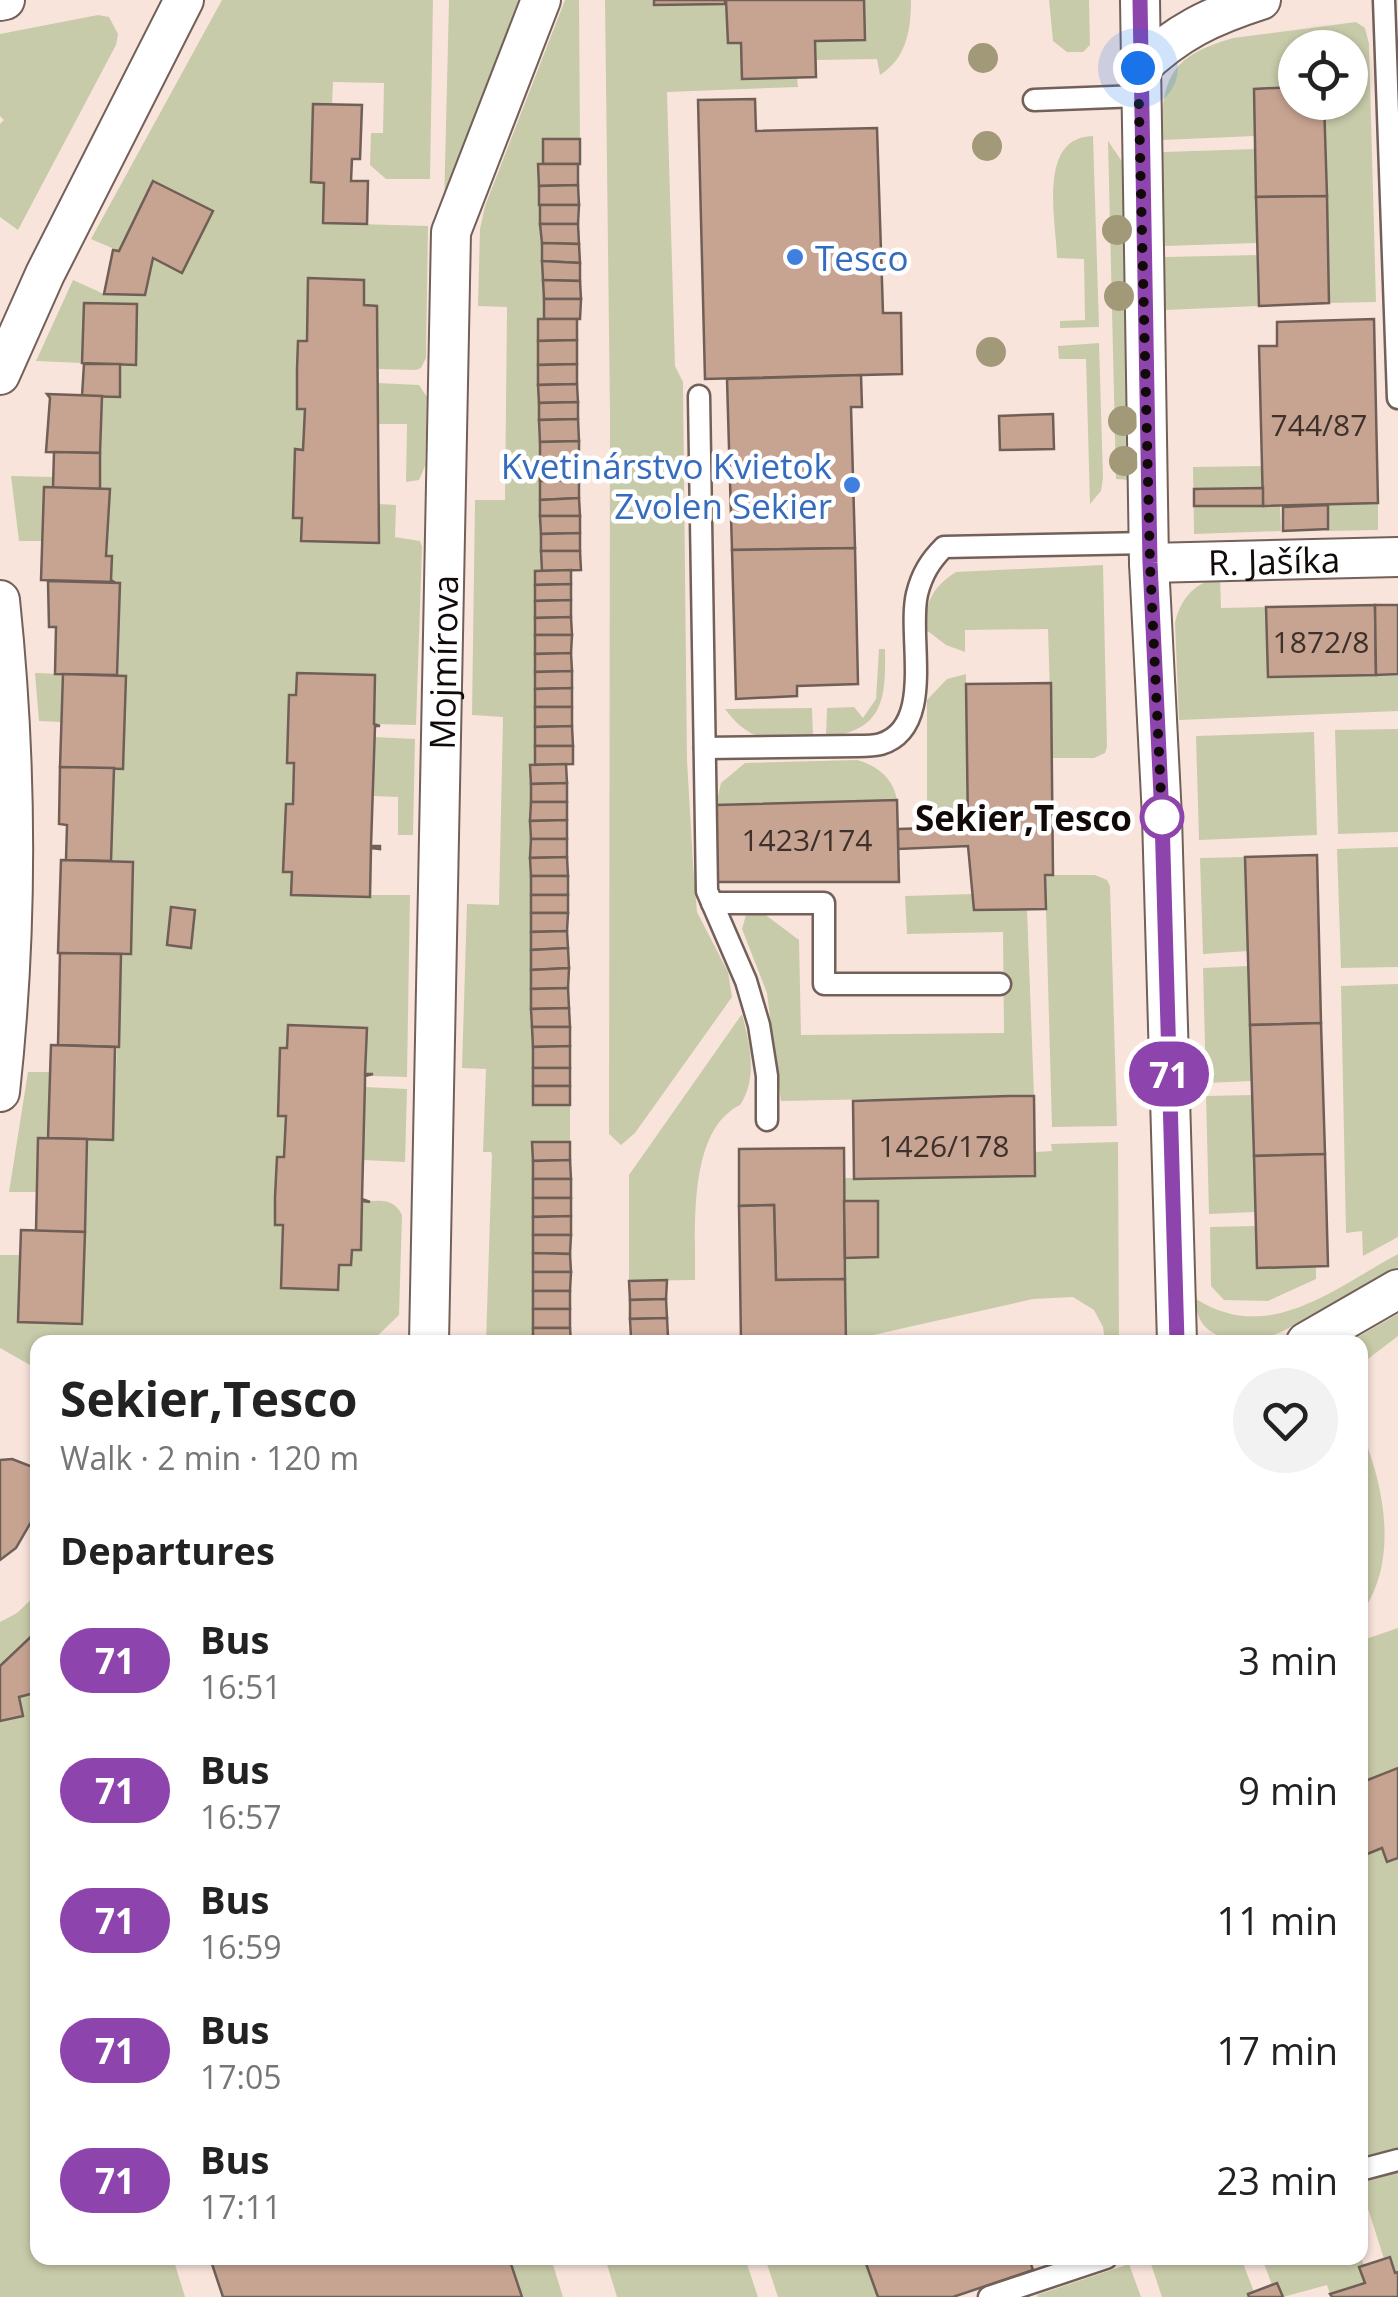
<!DOCTYPE html>
<meta charset="utf-8">
<style>
:root{--surface:#fff;--page:#f2f2f2;--text:#222;--muted:#767676}
body{margin:0;font-family:"Open Sans",sans-serif;background:var(--page);color:var(--text);height:100vh;display:flex;flex-direction:column;font-size:38px;white-space:nowrap}
*{box-sizing:border-box;margin:0}
p{font-size:32px;color:var(--muted)}
.icon{flex:none;width:55px;height:55px;fill:none;stroke:currentColor;stroke-width:2;stroke-linecap:round;stroke-linejoin:round}
.map{position:relative;flex:1;overflow:hidden}
.side{position:absolute;left:30px;top:1335px;width:1338px;height:930px;display:flex;flex-direction:column;background:var(--surface);border-radius:20px;box-shadow:0 2px 8px #0004}
.side>*{flex:none}
.badge{padding:0 20px;border-radius:32px;font-size:35px;line-height:65px}
.tools{position:absolute;left:1278px;top:30px;display:grid;gap:20px}
.tools a{display:grid;place-items:center;width:90px;height:90px;border-radius:50%;background:var(--surface);box-shadow:0 2px 8px #0004;font-size:50px}
.you{position:absolute;width:50px;height:50px;margin:-25px;border:8px solid #fff;border-radius:50%;background:#1a73e8;box-shadow:0 0 0 15px #1a73e833}
.map>.badge{position:absolute;translate:-50% -50%;box-shadow:0 0 0 5px #fff}
h2{padding:0 30px;font-size:38px;line-height:90px}
.round{display:grid;place-items:center;flex:none;width:105px;height:105px;border-radius:52px;background:var(--page)}
.headline{display:flex;align-items:center;justify-content:space-between;height:170px;padding:0 30px}
h1{font-size:48px;font-weight:700;line-height:75px}
ul{padding:0;list-style:none}
li{display:flex;align-items:center;gap:30px;height:130px;padding:0 30px}
li div{flex:1}
li b{display:block;font-size:38px}
li em{font-style:normal}
li .badge{min-width:110px;font-weight:700;text-align:center}
.map>svg:first-child{display:block}
.green{fill:#c8cba9}
.building{fill:#c7a492;stroke:#6f5f56;stroke-width:2.5}
.lines{fill:none;stroke-linecap:round;stroke-linejoin:round}
.lane-casing{stroke:#726059;stroke-width:25}
.street-casing{stroke:#726059;stroke-width:42}
.lane{stroke:#fff;stroke-width:20}
.street{stroke:#fff;stroke-width:38}
.tree{fill:#a19977}
.line-casing{stroke:#fff;stroke-width:22}
.line{stroke:#8e44ad;stroke-width:15}
.walk{stroke:#110a08;stroke-width:10;stroke-dasharray:0 18}
.shop-dot{fill:#3f7fe0;stroke:#fff;stroke-width:4}
.stop-dot{fill:#fff;stroke:#8e44ad;stroke-width:5}
.labels{text-anchor:middle;dominant-baseline:central;stroke-width:9;stroke-linejoin:round;paint-order:stroke}
.number-label{font-size:30px;fill:#3e302a}
.shop-label{font-size:35px;fill:#366cbe;stroke:#fff;text-anchor:start}
.street-label{font-size:35px;fill:#110a08;stroke:#fff}
.stop-label{font-size:35px;font-weight:bold;fill:#110a08;stroke:#fff;text-anchor:end}
</style>
<div class="map">
<svg width="1398" height="2297" viewBox="0 0 1398 2297">
<rect width="100%" height="100%" fill="#f9e4dc"/>
<g class="green">
<path d="M222,0H433L430,179H386L370,165L371,133H383L384,83L333,82L332,105L311,181L324,183L323,223L428,226L426,358L421,368L416,370L378,369V324L364,305V281L308,278L307,341L298,342L297,409H305L303,450L296,449L294,518H302L301,541L378,543L379,504L396,505L395,537L420,541L422,547L416,725L374,724L375,675L297,673L296,695L289,696L287,763H294L293,804L286,805L283,871L292,872V895H410L407,1077L372,1076L280,1048L278,1115L286,1116L284,1157H277L275,1225H283L282,1288L339,1265L352,1250H361L362,1201C377,1202 393,1196 402,1215L399,1315L371,1342H38L37,1369L0,1348V1255H20L18,1322L82,1324L87,1139H113L121,954L131,953L133,862L111,861L114,768L126,676L117,675L120,583L111,580V556H106L108,493L100,489L102,396H119L120,364L137,305L84,303L82,363L36,361L73,280L104,294H145L153,181L119,251L91,239Z"/>
<path d="M449,0H521L451,176L444,208Z"/>
<path d="M565,0H579L580,139L543,140V164L538,165L544,319L538,320V341L542,571H535V765L530,766L533,1104L570,1105V1142H533V1342H486L492,1155L491,1152H483L486,1069L462,1068L467,904L499,905L503,717L472,715L475,500H505L507,307L478,306L480,229L485,206Z"/>
<path d="M605,0H654L655,5L726,3L728,42L741,43L742,79L797,77L798,87L667,92L675,366L683,382L687,760L693,864L697,912L728,972L732,997L635,1133L621,1145L609,1134L610,415Z"/>
<path d="M864,0H911C911,29 907,58 880,75L877,59L815,60V41Z"/>
<path d="M1049,0H1089L1090,45L1083,52H1067L1053,41Z"/>
<path d="M98,15L109,17L118,34L116,45L18,230L0,217V124L4,120L0,116V34Z"/>
<path d="M1356,22L1365,28L1369,44L1376,302L1329,303L1324,103L1350,102V48H1295V87L1255,136L1162,140C1161,77 1171,56 1233,38Z"/>
<path d="M1093,136L1099,327L1060,328V321L1085,320L1084,259L1057,258C1056,220 1037,137 1093,136Z"/>
<path d="M1108,141L1123,163L1133,460L1130,480L1116,479Z"/>
<path d="M1255,149L1257,243L1164,246L1163,152Z"/>
<path d="M1258,255L1259,306L1165,310V257Z"/>
<path d="M1099,343L1103,478L1101,491L1090,504L1086,359H1059L1058,346Z"/>
<path d="M378,383L419,385L427,397L425,466L419,480L406,482L407,424H378Z"/>
<path d="M1262,466L1263,488L1195,489L1194,506L1280,505L1281,531L1194,534L1193,467Z"/>
<path d="M11,476L54,477L43,541H19Z"/>
<path d="M1378,503V530L1326,531V504Z"/>
<path d="M1103,565L1107,747L1105,753L1094,758H1052L1048,629L965,630V652L946,645L925,629C925,603 933,586 956,572Z"/>
<path d="M1220,577L1221,608L1266,607L1268,677L1398,674V711L1179,720L1175,623C1181,597 1195,583 1220,577Z"/>
<path d="M879,649H885C886,698 884,731 826,737L827,708L854,707L863,718L876,699Z"/>
<path d="M35,673L63,674L62,722L39,721Z"/>
<path d="M966,674L968,827L927,828V700L947,679Z"/>
<path d="M812,708L813,737C769,737 753,746 725,709Z"/>
<path d="M1398,729V832L1338,834L1335,730Z"/>
<path d="M1314,732L1317,835L1199,840L1196,736Z"/>
<path d="M374,737L415,739L413,835H398V797L373,796Z"/>
<path d="M857,760C878,766 893,778 897,800L716,805L721,783L745,763Z"/>
<path d="M1398,847V967L1341,968L1337,849Z"/>
<path d="M1245,857L1248,951L1203,954L1200,858Z"/>
<path d="M1045,875H1095L1107,880L1110,886L1117,1126L1052,1127Z"/>
<path d="M974,894L975,910L1027,909L1034,1096L781,1101L767,993L742,929L746,915L759,910L799,940L801,1035L1004,1033L1003,932L907,934L905,896Z"/>
<path d="M1248,966L1252,1081L1206,1083L1203,968Z"/>
<path d="M1398,984V1237L1363,1256L1362,1231L1346,1233L1341,986Z"/>
<path d="M742,1014C750,1044 758,1078 740,1105C687,1131 696,1229 695,1280L629,1281V1175Z"/>
<path d="M28,1072H50L48,1138H38L37,1192H9Z"/>
<path d="M365,1087L407,1089L405,1162L363,1160Z"/>
<path d="M1252,1095L1255,1212L1209,1214L1206,1096Z"/>
<path d="M1118,1142L1119,1342H1105L1103,1327L1094,1310L1073,1297L1033,1299L873,1335L871,1342H846L845,1258L878,1257V1202L844,1201V1178L1034,1176L1035,1152L1052,1151L1051,1144Z"/>
<path d="M1255,1226L1257,1267L1316,1266V1279L1268,1301L1224,1300L1211,1286L1210,1227Z"/>
<path d="M1398,1254V1267C1370,1282 1343,1297 1315,1313C1301,1320 1288,1330 1273,1335C1242,1346 1194,1341 1196,1299C1269,1345 1333,1289 1398,1254Z"/>
<path d="M1398,1314V1336L1360,1365V1342H1349Z"/>
<path d="M1360,1428C1387,1491 1398,1565 1360,1615Z"/>
<path d="M37,1594V1630L0,1666V1622L17,1613Z"/>
<path d="M1398,1628V1768L1360,1783V1641Z"/>
<path d="M37,1692L38,2258H173L185,2297H0V1721L23,1716L19,1697Z"/>
<path d="M1382,1848L1387,1862L1398,1858V2150L1360,2159V1857Z"/>
<path d="M1398,2171V2272L1395,2273L1390,2257L1384,2259L1360,2183Z"/>
<path d="M1360,2254L1364,2266L1360,2268L1365,2283L1330,2294L1327,2285L1283,2297L1277,2284L1272,2285L1262,2258H1360Z"/>
<path d="M531,2258H551L563,2297H522L511,2264Z"/>
<path d="M605,2258H745L758,2297H617Z"/>
<path d="M765,2258H864L878,2297H778Z"/>
<path d="M1149,2258H1241L1254,2292L1248,2294L1249,2297H1162Z"/>
<path d="M1129,2264L1141,2297H1038L1037,2295Z"/>
</g>
<g class="building">
<path d="M654,0H725V4L654,5Z"/>
<path d="M726,0H864L865,40L815,41L816,77L742,79L741,43H728Z"/>
<path d="M1295,87V102H1324L1327,196L1256,197L1254,89Z"/>
<path d="M755,99L756,131L877,128L883,313H901L902,374L705,379L698,100Z"/>
<path d="M313,104L362,105L360,159H352L351,181H368L367,224L323,223L324,183L311,182Z"/>
<rect x="543" y="139" width="37" height="25"/>
<path d="M538,164H578V185L539,186Z"/>
<path d="M153,181L213,211L182,273L153,258L145,295L104,294L113,250L119,251Z"/>
<path d="M578,185L579,205H539V186Z"/>
<path d="M1327,196L1329,303L1259,306L1256,197Z"/>
<path d="M540,205H579L578,224H540Z"/>
<path d="M540,224H578L579,244L542,243Z"/>
<path d="M542,243L579,244L580,263L542,261Z"/>
<path d="M542,261L580,263V281L543,280Z"/>
<path d="M308,278L364,280V305L377,306L379,543L301,541L302,518H293L295,449L303,450L305,409H297V369L298,341H307Z"/>
<path d="M543,280L580,281L581,299H544Z"/>
<path d="M544,299H581L580,319H544Z"/>
<path d="M84,303L137,304L136,365L82,363Z"/>
<path d="M538,319H577V340L538,341Z"/>
<path d="M1374,319L1378,503L1263,506L1259,346H1277V322Z"/>
<path d="M577,340V364L538,365V341Z"/>
<path d="M84,364H120V397L82,396Z"/>
<path d="M577,364V384L538,385V365Z"/>
<path d="M861,375L862,407H851L855,548L732,550L727,379Z"/>
<path d="M577,384L578,402L539,403L538,385Z"/>
<path d="M47,394L102,396L100,453L46,452L50,398Z"/>
<path d="M578,402V419L539,420V403Z"/>
<path d="M1053,414L1054,449L1000,450L999,416Z"/>
<path d="M578,419L579,441L540,442L539,420Z"/>
<path d="M579,441V463H540V442Z"/>
<path d="M54,452L100,453V489L53,488Z"/>
<path d="M540,463H579V480L540,481Z"/>
<path d="M579,480V498L540,500V481Z"/>
<path d="M44,487L110,489L106,556H112L111,580L114,582L41,580Z"/>
<path d="M1263,488V506H1194V489Z"/>
<path d="M579,498L580,516H540V500Z"/>
<path d="M1328,505V529L1283,531V507Z"/>
<path d="M540,516H580V533L541,534Z"/>
<path d="M580,533V551H541V534Z"/>
<path d="M855,548L858,684L797,686V696L736,699L732,550Z"/>
<path d="M541,551H580L581,570L542,571Z"/>
<path d="M571,570V584L535,585V571Z"/>
<path d="M48,581L120,583L117,675L55,674L56,627H49Z"/>
<path d="M571,584V600L535,601V585Z"/>
<path d="M571,600V617L535,618V601Z"/>
<path d="M1375,605L1376,675L1268,677L1266,607Z"/>
<path d="M1375,605H1398V674L1376,675Z"/>
<path d="M571,617L572,635H535V618Z"/>
<path d="M535,635H572L571,653L535,654Z"/>
<path d="M571,653L572,671L535,672V654Z"/>
<path d="M572,671V688L535,689V672Z"/>
<path d="M297,673L375,675L374,724L380,726H375L371,846H380V849L371,848L370,897L291,895L292,872H283L286,804H293L294,763H287L289,695H296Z"/>
<path d="M63,674L126,676L123,769L60,767Z"/>
<path d="M1051,683L1053,875H1045L1046,909L974,910L968,846L898,849V829L968,827L966,684Z"/>
<path d="M572,688V707H535V689Z"/>
<path d="M535,707H572V726L535,727Z"/>
<path d="M572,726L573,746H535V727Z"/>
<path d="M535,746H573V764L535,765Z"/>
<path d="M566,764L567,783L531,784L530,765Z"/>
<path d="M60,767L114,768L111,861L66,860L67,825L59,824Z"/>
<path d="M567,783V802H531V784Z"/>
<path d="M897,800L899,882H717L716,805Z"/>
<path d="M531,802H567V820L530,821Z"/>
<path d="M567,820V839H531L530,821Z"/>
<path d="M531,839H567V857L530,858Z"/>
<path d="M1317,855L1321,1023L1250,1025L1245,857Z"/>
<path d="M567,857L568,876H531L530,858Z"/>
<path d="M61,860L133,862L131,954L58,953Z"/>
<rect x="531" y="876" width="37" height="19"/>
<rect x="531" y="895" width="37" height="18"/>
<path d="M171,907L195,910L191,948L167,945Z"/>
<path d="M531,913H568L567,931L531,932Z"/>
<path d="M567,931L568,948L531,950V932Z"/>
<path d="M568,948L569,968L531,970V950Z"/>
<path d="M60,953L121,954L119,1047L58,1045Z"/>
<path d="M569,968L568,988L531,989V970Z"/>
<path d="M568,988L569,1008L531,1009V989Z"/>
<path d="M569,1008L570,1027H532L531,1009Z"/>
<path d="M1321,1023L1325,1154L1254,1156L1250,1025Z"/>
<path d="M288,1025L367,1028L365,1074H373L365,1076V1082L362,1199L370,1202L362,1201L361,1250H352L351,1265H339L338,1290L281,1288L283,1225H275V1197L277,1157H284L286,1116H278L280,1048H287Z"/>
<path d="M532,1027H570V1046L533,1047Z"/>
<path d="M51,1045L115,1047L113,1140L48,1138Z"/>
<path d="M570,1046V1068H533V1047Z"/>
<rect x="533" y="1068" width="37" height="18"/>
<rect x="533" y="1086" width="37" height="19"/>
<path d="M1009,1096H1034L1035,1176L854,1179L853,1101Z"/>
<path d="M38,1138L87,1139L85,1232L36,1231Z"/>
<path d="M532,1142H570V1160L533,1161Z"/>
<path d="M844,1148L845,1279L776,1280L774,1205L739,1206V1149Z"/>
<path d="M1325,1154L1328,1266L1257,1268L1254,1156Z"/>
<path d="M570,1160L571,1179H533V1161Z"/>
<rect x="533" y="1179" width="38" height="19"/>
<path d="M533,1198H571V1216L533,1217Z"/>
<path d="M844,1201H878V1257L845,1258Z"/>
<path d="M774,1205L776,1280L845,1279L846,1342H741L739,1206Z"/>
<path d="M571,1216V1235H533V1217Z"/>
<path d="M21,1230L85,1232L82,1324L18,1322Z"/>
<path d="M533,1235H571L570,1254L533,1253Z"/>
<path d="M533,1253L570,1254L571,1272H533Z"/>
<path d="M533,1272H571L570,1291H533Z"/>
<path d="M667,1280L666,1299L630,1300L629,1281Z"/>
<rect x="533" y="1291" width="37" height="18"/>
<path d="M666,1299L667,1318L630,1319V1300Z"/>
<rect x="533" y="1309" width="37" height="19"/>
<path d="M667,1318L668,1337L631,1338L630,1319Z"/>
<path d="M533,1328H570L571,1342H533Z"/>
<path d="M12,1459L38,1469V1510L16,1548L0,1560V1460Z"/>
<path d="M38,1630V1692L19,1697L23,1716L0,1721V1666Z"/>
<path d="M1398,1768V1858L1387,1862L1382,1848L1360,1857V1783Z"/>
<path d="M1390,2257L1395,2273L1398,2272V2297H1332L1330,2294L1365,2283L1359,2267Z"/>
<path d="M210,2258H509L522,2297H223Z"/>
<path d="M864,2258H1029L1033,2270L953,2297H878Z"/>
<path d="M1277,2283L1283,2297H1249L1248,2294Z"/>
</g>
<g class="lines">
<defs>
<g id="lane">
<path d="M1384,0L1398,398"/>
<path d="M1034,100L1139,96"/>
<path d="M699,396L707,891L746,981L759,1025L767,1076V1120"/>
<path d="M705,748L857,746C864,746 874,746 881,744C936,727 907,636 917,594C922,574 930,561 944,547L1149,543"/>
<path d="M712,903H824V984H1000"/>
<path d="M1360,2170L1398,2160"/>
<path d="M989,2297L1106,2258"/>
</g>
<g id="street">
<path d="M1140,0L1149,563L1162,817L1177,1342"/>
<path d="M0,1L5,0"/>
<path d="M1139,69C1177,32 1211,16 1261,0"/>
<path d="M0,375L45,274L184,0"/>
<path id="s1" d="M1149,563L1398,557"/>
<path d="M0,600C17,763 18,928 0,1092"/>
<path id="s2" d="M429,1342L451,232L541,0"/>
<path d="M1306,1342L1398,1289"/>
</g>
</defs>
<use href="#lane" class="lane-casing"/>
<use href="#street" class="street-casing"/>
<use href="#lane" class="lane"/>
<use href="#street" class="street"/>
</g>
<g class="tree">
<circle cx="983" cy="58" r="15"/>
<circle cx="987" cy="146" r="15"/>
<circle cx="1117" cy="230" r="15"/>
<circle cx="1119" cy="296" r="15"/>
<circle cx="991" cy="352" r="15"/>
<circle cx="1123" cy="421" r="15"/>
<circle cx="1124" cy="461" r="15"/>
</g>
<g class="lines">
<defs>
<path id="line" d="M1140,0L1150,563L1162,817L1177,1342"/>
</defs>
<use href="#line" class="line-casing"/>
<use href="#line" class="line"/>
<path class="walk" d="M1138,68L1150,563L1162,817"/>
</g>
<g class="shop-dot">
<circle cx="795" cy="257" r="10"/>
<circle cx="852" cy="485" r="10"/>
</g>
<circle class="stop-dot" cx="1162" cy="817" r="20"/>
<g class="labels">
<g class="number-label">
<text x="1319" y="424">744/87</text>
<text x="1321" y="641">1872/8</text>
<text x="807" y="839">1423/174</text>
<text x="944" y="1145">1426/178</text>
</g>
<g class="shop-label">
<text x="815" y="257">Tesco</text>
<text x="832" y="465" text-anchor="end">Kvetinárstvo Kvietok<tspan x="832" dy="40">Zvolen Sekier</tspan></text>
</g>
<g class="street-label">
<text stroke="none"><textPath href="#s1" startOffset="125">R. Jašíka</textPath></text>
<text stroke="none"><textPath href="#s2" startOffset="680">Mojmírova</textPath></text>
</g>
<g class="stop-label">
<text x="1132" y="817">Sekier,Tesco</text>
</g>
</g>
</svg>
<div class="tools">
<a><svg class="icon" aria-label="locate" viewBox="0 0 24 24"><circle cx="12" cy="12" r="6"/><path d="M12 2v4M12 18v4M2 12h4M18 12h4"/></svg></a>
</div>
<div class="you" style="left:1138px;top:68px"></div>
<b class="badge" style="left:1169px;top:1074px;background:#8e44ad;color:#fff">71</b>
<section class="side">
<div class="headline"><div><h1>Sekier,Tesco</h1><p>Walk · 2 min · 120 m</p></div><a class="round"><svg class="icon" aria-label="heart" viewBox="0 0 24 24"><path d="M12 20l-8-8c-3-5 5-10 8-4 3-6 11-1 8 4z"/></svg></a></div>
<h2>Departures</h2>
<ul>
<li><span class="badge" style="background:#8e44ad;color:#fff">71</span><div><b>Bus</b><p>16:51</p></div><em>3 min</em></li>
<li><span class="badge" style="background:#8e44ad;color:#fff">71</span><div><b>Bus</b><p>16:57</p></div><em>9 min</em></li>
<li><span class="badge" style="background:#8e44ad;color:#fff">71</span><div><b>Bus</b><p>16:59</p></div><em>11 min</em></li>
<li><span class="badge" style="background:#8e44ad;color:#fff">71</span><div><b>Bus</b><p>17:05</p></div><em>17 min</em></li>
<li><span class="badge" style="background:#8e44ad;color:#fff">71</span><div><b>Bus</b><p>17:11</p></div><em>23 min</em></li>
</ul>
</section>
</div>
